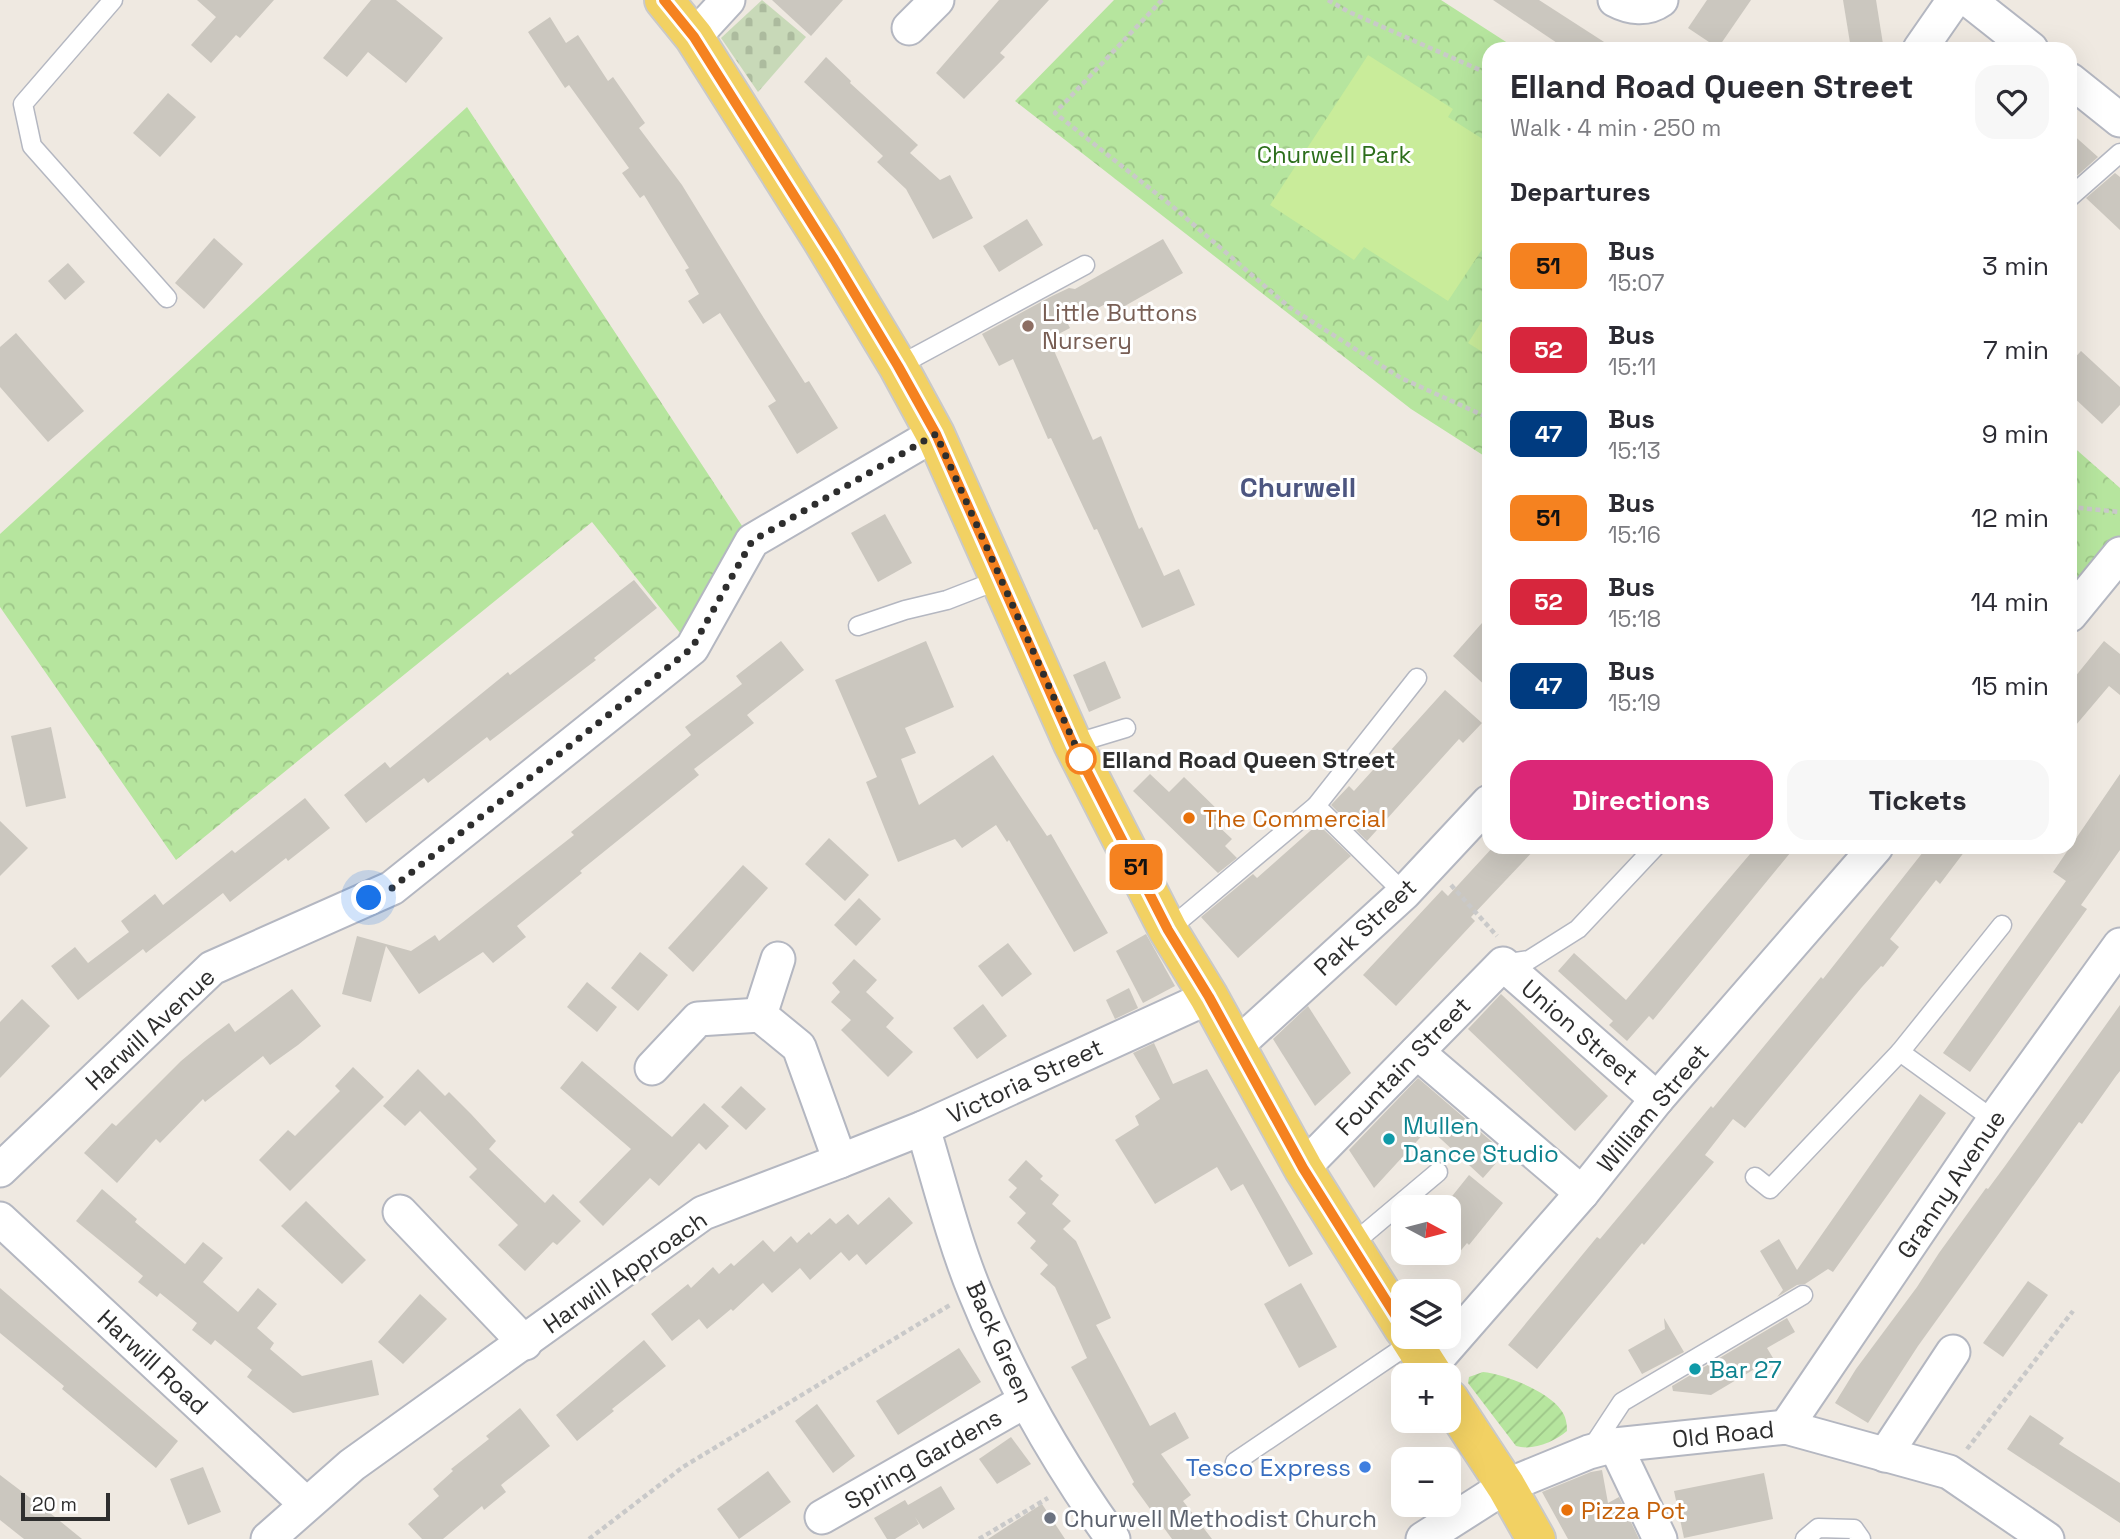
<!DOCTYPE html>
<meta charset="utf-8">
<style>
:root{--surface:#fff;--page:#f7f7f7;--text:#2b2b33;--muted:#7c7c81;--accent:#db2777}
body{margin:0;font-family:"Space Grotesk",sans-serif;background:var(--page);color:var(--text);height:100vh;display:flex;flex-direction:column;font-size:26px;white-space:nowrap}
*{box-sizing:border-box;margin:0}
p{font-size:23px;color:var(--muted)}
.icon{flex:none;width:38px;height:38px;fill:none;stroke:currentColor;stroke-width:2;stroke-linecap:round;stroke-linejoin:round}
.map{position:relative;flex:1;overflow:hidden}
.sheet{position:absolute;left:1482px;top:42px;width:595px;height:812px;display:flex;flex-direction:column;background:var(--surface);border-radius:21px;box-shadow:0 7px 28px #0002}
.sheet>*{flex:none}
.badge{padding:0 14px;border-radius:10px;font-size:24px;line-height:46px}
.needle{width:46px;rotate:97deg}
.buttons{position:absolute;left:1391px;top:1195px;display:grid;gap:14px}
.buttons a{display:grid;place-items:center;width:70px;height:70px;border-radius:14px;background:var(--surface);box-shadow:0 7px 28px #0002;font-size:35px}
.scale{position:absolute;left:21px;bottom:18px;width:89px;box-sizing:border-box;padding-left:7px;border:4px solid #2e2e2e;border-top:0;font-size:19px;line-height:24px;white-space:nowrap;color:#2e2e2e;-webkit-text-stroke:5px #fff;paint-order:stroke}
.you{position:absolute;width:35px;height:35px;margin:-18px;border:5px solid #fff;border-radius:50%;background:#1a73e8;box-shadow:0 0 0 10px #1a73e833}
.map>.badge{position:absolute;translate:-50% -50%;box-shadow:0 0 0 4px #fff}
h2{padding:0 28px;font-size:26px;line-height:63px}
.round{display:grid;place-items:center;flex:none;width:74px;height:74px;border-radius:21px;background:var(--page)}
.headline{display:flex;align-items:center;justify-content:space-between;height:119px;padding:0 28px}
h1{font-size:33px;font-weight:800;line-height:52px}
.button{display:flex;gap:14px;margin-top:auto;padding:14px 28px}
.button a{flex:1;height:80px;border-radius:21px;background:var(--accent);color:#fff;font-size:28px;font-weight:800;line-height:80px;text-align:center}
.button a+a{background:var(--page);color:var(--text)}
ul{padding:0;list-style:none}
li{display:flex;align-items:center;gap:21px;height:84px;padding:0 28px}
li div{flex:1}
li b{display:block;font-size:26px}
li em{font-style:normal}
li .badge{min-width:77px;font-weight:700;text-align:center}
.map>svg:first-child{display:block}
.cemetery{fill:url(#cemetery-stones)}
.park{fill:url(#park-crowns)}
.garden{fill:url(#garden-furrows)}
.pitch{fill:#c9ec9a}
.building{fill:#cbc7bf}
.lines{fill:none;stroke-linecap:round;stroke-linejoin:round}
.lane-casing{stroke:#b4b7c1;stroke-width:21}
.street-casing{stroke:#b4b7c1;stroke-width:37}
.primary-casing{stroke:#c9c9c9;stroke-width:42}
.path{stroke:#c9c9c9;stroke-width:4.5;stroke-dasharray:5 3.5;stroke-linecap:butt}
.lane{stroke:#fff;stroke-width:18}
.street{stroke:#fff;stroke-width:33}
.primary{stroke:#f2d163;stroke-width:38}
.line-casing{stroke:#fff;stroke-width:16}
.line{stroke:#f58220;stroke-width:10}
.walk{stroke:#2e2e2e;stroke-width:7;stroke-dasharray:0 12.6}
.education-dot{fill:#8d6e63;stroke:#fff;stroke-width:2.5}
.stop-dot{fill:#fff;stroke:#f58220;stroke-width:3.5}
.food-dot{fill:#e8710a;stroke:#fff;stroke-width:2.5}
.culture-dot{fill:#0f9aa8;stroke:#fff;stroke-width:2.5}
.shop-dot{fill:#3f7fe0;stroke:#fff;stroke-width:2.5}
.worship-dot{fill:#6b7280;stroke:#fff;stroke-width:2.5}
.labels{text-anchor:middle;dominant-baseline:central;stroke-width:6;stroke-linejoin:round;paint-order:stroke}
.park-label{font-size:24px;fill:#2c6e1b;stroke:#fff}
.education-label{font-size:24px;fill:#785e54;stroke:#fff;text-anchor:start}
.stop-label{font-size:24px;font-weight:bold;fill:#2e2e2e;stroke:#fff;text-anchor:start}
.food-label{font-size:24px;fill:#c56008;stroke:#fff;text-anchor:start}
.street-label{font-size:24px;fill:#2e2e2e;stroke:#fff}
.culture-label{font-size:24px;fill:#0d838f;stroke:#fff;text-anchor:start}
.shop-label{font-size:24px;fill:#366cbe;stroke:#fff;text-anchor:end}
.worship-label{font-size:24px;fill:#5b616d;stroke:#fff;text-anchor:start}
.quarter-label{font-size:28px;font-weight:bold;fill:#4d5680;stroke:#fff}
</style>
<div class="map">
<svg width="2120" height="1539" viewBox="0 0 2120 1539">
<defs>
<pattern id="cemetery-stones" width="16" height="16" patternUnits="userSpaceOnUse" patternTransform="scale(1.75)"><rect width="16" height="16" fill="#c8d9b8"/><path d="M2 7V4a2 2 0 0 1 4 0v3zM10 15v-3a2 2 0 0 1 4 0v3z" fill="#acbb9e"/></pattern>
<pattern id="park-crowns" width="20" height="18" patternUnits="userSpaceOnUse" patternTransform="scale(1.75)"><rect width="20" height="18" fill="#b6e59e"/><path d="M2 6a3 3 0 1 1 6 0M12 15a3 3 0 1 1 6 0" fill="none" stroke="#9dc588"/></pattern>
<pattern id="garden-furrows" width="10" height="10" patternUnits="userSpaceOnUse" patternTransform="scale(1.75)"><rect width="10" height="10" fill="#b6e59e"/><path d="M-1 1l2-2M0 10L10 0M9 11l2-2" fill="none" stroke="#9dc588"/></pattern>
</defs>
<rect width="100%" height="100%" fill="#efe9e1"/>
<path class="cemetery" d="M762,0L806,37L758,92L721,38Z"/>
<g class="park">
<path d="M1114,0H1441L1517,49H1489V459L1411,409L1015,101Z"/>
<path d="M467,107L752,541L692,648L592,522L176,860L0,607V534Z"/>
<path d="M2070,444L2120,488V554L2070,615Z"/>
</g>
<path class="garden" d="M1483,1372C1505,1374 1549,1392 1561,1410C1566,1417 1567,1423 1567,1431C1554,1442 1533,1451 1516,1446L1468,1383L1469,1377Z"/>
<g class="pitch">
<path d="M1368,55L1453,109L1448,117L1489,143V239L1448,301L1364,247L1354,260L1270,205Z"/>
<path d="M1489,310V356L1468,343Z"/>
</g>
<g class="building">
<path d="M197,0H274L240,38L236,35L211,63L191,45L216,17Z"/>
<path d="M371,0H396L443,38L406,83L368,52L347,77L323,58Z"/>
<path d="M772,0H843L811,36Z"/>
<path d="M999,0H1049L1000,53L1005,57L964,99L936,73Z"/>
<path d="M1493,0H1539L1615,49H1566Z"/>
<path d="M1707,0H1751L1718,48L1688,28Z"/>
<path d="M1843,0H1876L1883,44L1851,49Z"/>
<path d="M550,17L566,43L578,35L608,81L613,77L645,123L639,128L682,185L760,312L805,383L809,381L838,428L797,454L768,406L776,401L720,313L703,324L688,301L699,294L685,270L689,268L644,195L640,198L622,173L629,168L569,85L565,88L528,32Z"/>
<path d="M826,57L851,81L850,83L918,145L910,153L940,180L950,175L973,218L933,239L906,189L877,162L883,156L804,82Z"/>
<path d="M168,93L196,117L160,157L133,133Z"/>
<path d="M2070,132L2098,157L2070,182Z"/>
<path d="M2115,173L2120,177V230L2086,198Z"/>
<path d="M1027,219L1043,245L999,272L983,246Z"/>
<path d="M214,238L243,264L204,309L175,283Z"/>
<path d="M1163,239L1183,273L1116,311L1111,301L1068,324L1070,328L1049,339L1093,440L1101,436L1139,529L1142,527L1164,576L1179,569L1195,605L1142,628L1097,529L1094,530L1051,438L1048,439L1013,359L999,366L982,334L1052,296L1069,288L1075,289Z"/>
<path d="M68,263L85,282L65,300L48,281Z"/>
<path d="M16,333L84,411L48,442L0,387V347Z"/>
<path d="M2081,351L2120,387V405L2102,424L2070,394V363Z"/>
<path d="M885,514L912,563L878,582L851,533Z"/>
<path d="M634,580L657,608L594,658L596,660L490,741L487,737L428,783L424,778L366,823L344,795L385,762L390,768L508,672L510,675Z"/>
<path d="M1489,615V689L1453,656Z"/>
<path d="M781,641L804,670L747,715L754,723L694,769L699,775L580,871L582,873L517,926L526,937L493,963L483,952L419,994L386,946L371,1002L342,994L357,936L411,951L435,935L439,941L574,835L571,832L691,735L685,727L742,684L736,676Z"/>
<path d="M926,641L954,707L905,728L916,753L901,759L919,805L993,755L1047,836L1051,834L1108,933L1074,952L1009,840L1007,842L996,825L962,848L955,839L898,862L866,782L877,777L835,680Z"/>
<path d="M2104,641L2120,654V695L2109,686L2070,732V683Z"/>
<path d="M1105,661L1121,698L1089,712L1073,675Z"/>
<path d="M1445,690L1482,723L1463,743L1459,739L1367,841L1331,805L1349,786L1354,791Z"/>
<path d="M51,727L66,798L26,807L11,736Z"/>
<path d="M1150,774L1169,792L1184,777L1222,814L1214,822L1232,839L1225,846L1237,858L1218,873L1133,791Z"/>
<path d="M2120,774V850L2081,905L2087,909L1970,1072L1943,1053L2066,881L2053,872Z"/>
<path d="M305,798L330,828L288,861L286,858L230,902L223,893L146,953L143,949L78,1000L51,966L75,947L88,963L129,932L121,921L155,894L163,905L232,850L235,853Z"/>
<path d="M0,821L28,848L0,876Z"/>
<path d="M1318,824L1351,856L1238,958L1201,917L1253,874L1257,878Z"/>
<path d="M829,838L869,875L845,901L805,864Z"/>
<path d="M1493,847H1537L1471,917L1475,921L1396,1006L1363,975L1442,890L1448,896Z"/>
<path d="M1756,847H1795L1653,1020L1649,1016L1627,1041L1609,1025L1613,1021L1558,971L1574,953L1626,1000Z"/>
<path d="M1927,847H1968L1940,884L1936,880L1890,939L1899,947L1883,967L1881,966L1862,987L1745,1128L1733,1119L1705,1155L1714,1162L1644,1245L1642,1243L1537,1369L1508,1345L1597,1237L1600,1239L1711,1106L1713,1108L1821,977L1823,979Z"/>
<path d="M743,865L768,888L693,972L668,948Z"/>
<path d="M859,898L881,919L856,946L834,925Z"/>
<path d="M1146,934L1175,986L1143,1003L1116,951Z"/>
<path d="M1008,943L1032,974L1002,997L978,966Z"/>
<path d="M640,952L668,975L638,1011L611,988Z"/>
<path d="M854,959L877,980L866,992L894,1018L886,1027L913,1052L888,1077L841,1030L851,1020L831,1002L840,992L832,983Z"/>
<path d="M587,982L617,1007L597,1032L567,1007Z"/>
<path d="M1129,988L1138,1008L1115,1019L1106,1000Z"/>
<path d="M292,989L321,1026L298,1045L270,1065L263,1056L205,1102L203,1099L160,1143L156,1139L117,1183L84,1153L112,1123L116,1126L181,1061L205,1041L229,1023L235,1032Z"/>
<path d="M1501,994L1608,1096L1575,1131L1468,1029Z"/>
<path d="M22,999L50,1026L0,1078V1022Z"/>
<path d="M983,1004L1007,1036L977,1059L953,1028Z"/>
<path d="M2120,1005V1071L2116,1076L2082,1124L2079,1122L1918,1346L1868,1423L1835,1403L1856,1369L1917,1287L1939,1253L1986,1188L1988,1189L2005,1166Z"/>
<path d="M1308,1006L1351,1073L1315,1106L1273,1039Z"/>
<path d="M1154,1043L1173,1084L1207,1069L1313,1254L1289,1267L1243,1184L1231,1191L1217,1167L1155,1204L1115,1140L1139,1125L1135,1116L1160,1099L1133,1053Z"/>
<path d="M582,1061L672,1137L704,1103L729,1126L706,1150L699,1143L659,1186L650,1178L603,1226L579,1202L631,1149L560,1088Z"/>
<path d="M353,1067L384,1097L290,1191L259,1160L288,1130L295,1136L340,1091L335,1086Z"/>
<path d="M418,1069L445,1096L449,1092L471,1114L496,1141L489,1149L545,1203L553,1194L581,1221L557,1245L553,1242L525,1271L498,1245L518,1225L469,1177L477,1169L420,1111L405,1126L383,1106Z"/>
<path d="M1418,1078L1505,1153L1483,1178L1429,1128L1374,1188L1349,1150Z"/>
<path d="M741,1086L766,1109L746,1130L721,1107Z"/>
<path d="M1920,1094L1946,1113L1901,1176L1833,1272L1828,1269L1805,1284L1797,1285L1777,1297L1783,1290L1760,1251L1779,1239L1797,1270Z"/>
<path d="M1026,1160L1043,1176L1040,1179L1059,1195L1052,1204L1071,1221L1063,1229L1076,1241L1111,1318L1096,1325L1150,1426L1175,1412L1189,1438L1161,1454L1191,1495L1183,1501L1212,1539H1172L1132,1484L1134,1482L1071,1367L1087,1358L1055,1287L1040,1274L1048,1265L1030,1248L1036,1241L1017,1223L1026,1213L1009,1197L1017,1188L1008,1180Z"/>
<path d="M1469,1175L1503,1203L1469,1245L1467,1243L1449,1265V1200Z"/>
<path d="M102,1189L137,1219L135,1222L185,1264L203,1242L223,1258L203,1282L238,1312L258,1288L277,1304L257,1328L274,1343L270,1349L302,1376L372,1360L379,1395L293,1413L247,1377L252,1370L215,1340L211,1345L192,1330L197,1323L160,1293L157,1297L138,1282L143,1276L76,1221Z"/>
<path d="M889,1197L913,1223L866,1265L857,1254L849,1261L841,1252L810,1280L800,1268L772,1293L763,1283L733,1311L731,1309L707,1329L699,1319L672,1341L651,1314L688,1284L691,1288L713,1267L719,1274L731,1263L734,1266L763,1240L774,1252L791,1236L797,1243L809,1232L811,1235L830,1218L836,1224L848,1214L858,1225Z"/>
<path d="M306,1201L366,1260L342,1284L281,1226Z"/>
<path d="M2028,1281L2048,1295L2003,1357L1983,1343Z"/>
<path d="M1301,1283L1337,1347L1299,1368L1264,1304Z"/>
<path d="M0,1288L178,1441L156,1468L62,1389L64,1386L0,1333Z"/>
<path d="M420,1294L447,1319L403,1364L378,1342Z"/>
<path d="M1664,1318L1684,1352L1642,1374L1628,1350L1665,1329Z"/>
<path d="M1787,1318L1795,1332L1767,1348L1773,1358L1711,1395L1673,1391L1672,1386Z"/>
<path d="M644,1340L666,1366L612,1409L614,1411L577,1441L556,1415Z"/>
<path d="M959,1348L981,1382L898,1435L876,1401Z"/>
<path d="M817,1404L855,1456L833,1473L795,1421Z"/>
<path d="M520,1408L550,1446L501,1485L506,1492L484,1510L482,1506L443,1539H422L408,1524L439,1496L433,1489L453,1471L451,1469L489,1439L486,1436Z"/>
<path d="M2030,1415L2064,1438L2059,1444L2120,1483V1523L2007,1449Z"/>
<path d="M1011,1437L1031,1464L997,1484L979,1459Z"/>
<path d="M203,1467L221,1512L188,1525L170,1479Z"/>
<path d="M1602,1470L1608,1503L1619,1497L1639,1539H1568L1542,1492L1591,1472Z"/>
<path d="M768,1471L791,1502L739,1539L717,1509Z"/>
<path d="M1764,1473L1773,1519L1684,1538L1674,1491Z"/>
<path d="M0,1475L50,1513L82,1539H24L0,1520Z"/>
<path d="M941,1486L955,1509L923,1529L915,1517L919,1524L895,1539H887L874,1518L905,1500L908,1505Z"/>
<path d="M1042,1504L1065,1539H988L1031,1511Z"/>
</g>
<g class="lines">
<defs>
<g id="lane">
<path d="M113,0L23,104L32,146L167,298"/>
<path d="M2070,197L2120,153"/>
<path d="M898,366L1085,265"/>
<path d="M858,626L905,610L947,600L1001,579"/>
<path d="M1073,744L1126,728"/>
<path d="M1316,806L1404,893"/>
<path d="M1168,930L1316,806L1417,678"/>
<path d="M1503,964L1529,960L1578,929L1655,847"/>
<path d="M1900,1052L2002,925"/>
<path d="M1755,1177L1770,1189L1900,1052L1994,1120"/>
<path d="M1350,1246L1438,1172"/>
<path d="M1591,1449L1622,1402L1803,1295"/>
<path d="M1235,1462L1412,1342"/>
<path d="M1805,1539L1818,1528L1854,1529L1861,1539"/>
</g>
<g id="street">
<path d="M1615,0C1630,8 1647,10 1661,0"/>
<path d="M1969,0L2031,49"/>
<path d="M909,28L937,0"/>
<path d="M694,37L728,0"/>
<path d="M1920,49L1954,0"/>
<path d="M2070,80L2120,120"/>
<path d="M2070,615L2120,554"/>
<path d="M760,1015L778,959"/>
<path d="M1235,1047L1404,893L1489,802"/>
<path d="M1417,1052L1582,1193"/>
<path d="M923,1128C939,1181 954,1241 975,1292C1011,1381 1057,1461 1113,1539"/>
<path d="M840,1161L923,1128L1209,997"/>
<path d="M1303,1168L1503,964L1657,1099"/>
<path d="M0,1170L212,968L392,888L692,648L752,541L935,434"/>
<path d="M400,1212L525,1343"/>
<path d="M0,1219L306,1504"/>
<path d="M1429,1368L1582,1193L1657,1099L1876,847"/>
<path d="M1786,1427L1994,1120L2120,945"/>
<path d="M1615,1445L1660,1539"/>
<path d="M1885,1455L1953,1352"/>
<path d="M822,1517L1025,1401"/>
<path d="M268,1539L352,1465L703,1213L840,1161L799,1047L760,1015L698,1019L652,1068"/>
<path d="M1423,1539L1506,1486L1589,1452L1615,1445L1786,1427L1949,1472L2047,1539"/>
</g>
<g id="primary">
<path d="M664,0L694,37L821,238L898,366L935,434L1073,744L1168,930L1209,997L1303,1168L1404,1329"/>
<path d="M1409,1337L1434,1376"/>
<path d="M1449,1399L1506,1486L1536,1539"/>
</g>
</defs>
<use href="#lane" class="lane-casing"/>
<use href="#street" class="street-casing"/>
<use href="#primary" class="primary-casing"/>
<g class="path">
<path d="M1162,0L1055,113L1172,206L1289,307L1401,378L1489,418"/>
<path d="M1328,0L1349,12L1489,74"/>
<path d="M2070,507L2120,512"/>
<path d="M1451,885L1497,936"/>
<path d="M1967,1449L2073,1311"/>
<path d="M589,1539L683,1467L950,1305"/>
<path d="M979,1539L1048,1498"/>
</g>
<use href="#lane" class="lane"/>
<use href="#street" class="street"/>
<use href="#primary" class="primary"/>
</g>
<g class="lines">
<defs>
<path id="line" d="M664,0L694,37L834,259L898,366L936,434L1073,744L1168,930L1209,997L1303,1168L1404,1329"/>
</defs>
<use href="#line" class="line-casing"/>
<use href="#line" class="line"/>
<path class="walk" d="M369,898L392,888L692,648L752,541L936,434L1085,767L1081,759"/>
</g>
<circle class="education-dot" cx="1028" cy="326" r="7"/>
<circle class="stop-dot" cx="1081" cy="759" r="14"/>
<g class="food-dot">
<circle cx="1189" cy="818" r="7"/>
<circle cx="1567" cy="1510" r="7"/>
</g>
<g class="culture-dot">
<circle cx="1389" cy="1139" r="7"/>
<circle cx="1695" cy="1369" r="7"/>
</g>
<circle class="shop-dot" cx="1365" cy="1467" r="7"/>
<circle class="worship-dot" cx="1050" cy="1518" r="7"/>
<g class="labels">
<g class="park-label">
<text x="1334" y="154">Churwell Park</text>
</g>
<g class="education-label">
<text x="1042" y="312">Little Buttons<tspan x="1042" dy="28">Nursery</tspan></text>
</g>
<g class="stop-label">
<text x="1102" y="759">Elland Road Queen Street</text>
</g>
<g class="food-label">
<text x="1203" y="818">The Commercial</text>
<text x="1581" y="1510">Pizza Pot</text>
</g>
<g class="street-label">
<text transform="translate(1365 927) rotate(-43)">Park Street</text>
<text transform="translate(150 1029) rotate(-43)">Harwill Avenue</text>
<text transform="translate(1580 1032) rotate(41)">Union Street</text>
<text transform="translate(1403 1066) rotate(-46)">Fountain Street</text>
<text transform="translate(1025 1081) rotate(-25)">Victoria Street</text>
<text transform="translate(1653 1108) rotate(-50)">William Street</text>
<text transform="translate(1951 1184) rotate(-56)">Granny Avenue</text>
<text transform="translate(625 1272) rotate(-35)">Harwill Approach</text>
<text transform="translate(1000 1342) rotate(66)">Back Green</text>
<text transform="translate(153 1362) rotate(43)">Harwill Road</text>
<text transform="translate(1723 1434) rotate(-6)">Old Road</text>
<text transform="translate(923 1459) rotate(-30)">Spring Gardens</text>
</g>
<g class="culture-label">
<text x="1403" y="1125">Mullen<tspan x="1403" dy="28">Dance Studio</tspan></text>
<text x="1709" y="1369">Bar 27</text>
</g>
<g class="shop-label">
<text x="1351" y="1467">Tesco Express</text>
</g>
<g class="worship-label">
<text x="1064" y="1518">Churwell Methodist Church</text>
</g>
<g class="quarter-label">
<text x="1298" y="487">Churwell</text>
</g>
</g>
</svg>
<div class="buttons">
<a><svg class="needle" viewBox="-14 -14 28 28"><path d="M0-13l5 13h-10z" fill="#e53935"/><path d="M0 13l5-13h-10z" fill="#7c7c81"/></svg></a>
<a><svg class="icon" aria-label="layers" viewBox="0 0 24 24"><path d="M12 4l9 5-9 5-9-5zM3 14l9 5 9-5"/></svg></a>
<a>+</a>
<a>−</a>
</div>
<div class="scale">20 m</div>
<div class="you" style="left:369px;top:898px"></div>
<b class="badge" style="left:1136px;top:867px;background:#f58220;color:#111">51</b>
<section class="sheet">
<div class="headline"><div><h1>Elland Road Queen Street</h1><p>Walk · 4 min · 250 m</p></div><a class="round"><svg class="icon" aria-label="heart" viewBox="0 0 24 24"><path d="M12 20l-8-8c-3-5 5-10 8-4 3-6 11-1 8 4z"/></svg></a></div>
<h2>Departures</h2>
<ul>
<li><span class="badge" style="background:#f58220;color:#111">51</span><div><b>Bus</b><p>15:07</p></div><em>3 min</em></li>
<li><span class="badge" style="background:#d7263d;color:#fff">52</span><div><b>Bus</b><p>15:11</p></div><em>7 min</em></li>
<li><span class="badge" style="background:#003b80;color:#fff">47</span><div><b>Bus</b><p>15:13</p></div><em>9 min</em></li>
<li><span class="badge" style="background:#f58220;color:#111">51</span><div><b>Bus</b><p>15:16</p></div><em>12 min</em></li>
<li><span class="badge" style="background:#d7263d;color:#fff">52</span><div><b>Bus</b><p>15:18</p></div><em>14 min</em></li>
<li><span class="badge" style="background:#003b80;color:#fff">47</span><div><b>Bus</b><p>15:19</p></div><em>15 min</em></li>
</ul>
<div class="button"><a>Directions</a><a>Tickets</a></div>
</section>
</div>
